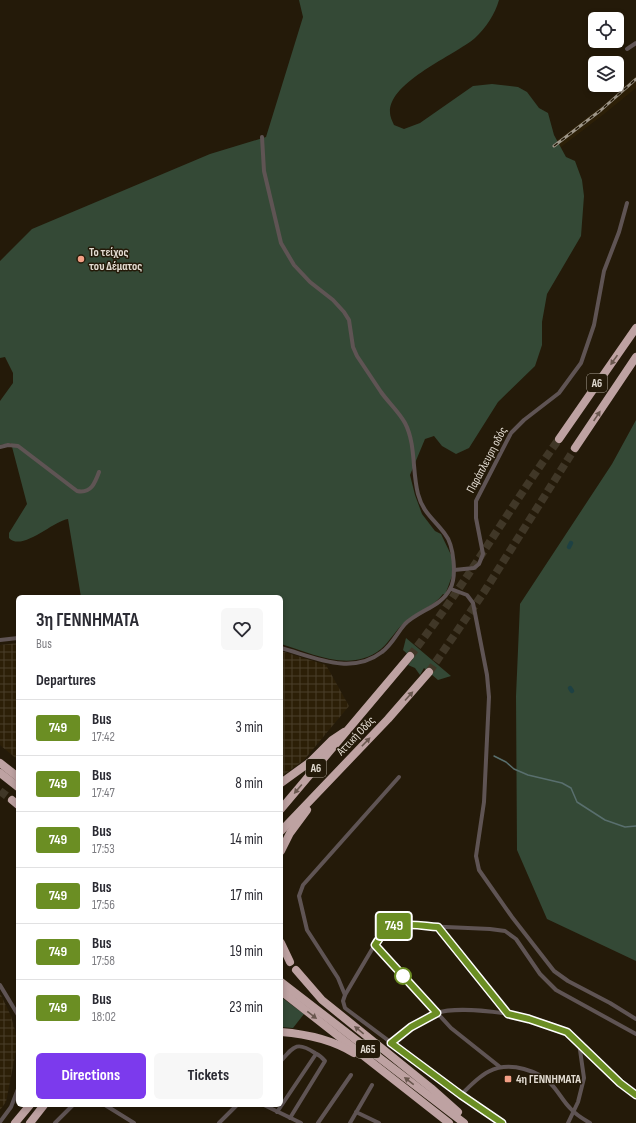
<!DOCTYPE html>
<meta charset="utf-8">
<style>
:root{--surface:#fff;--page:#f7f7f7;--text:#2b2b33;--muted:#7c7c81;--line:#e1e1e2;--accent:#7c3aed}
body{margin:0;font-family:"Sofia Sans Condensed",sans-serif;background:var(--page);color:var(--text);height:100vh;display:flex;flex-direction:column;font-size:15px;white-space:nowrap}
*{box-sizing:border-box;margin:0}
p{font-size:13px;color:var(--muted)}
.icon{flex:none;width:22px;height:22px;fill:none;stroke:currentColor;stroke-width:2;stroke-linecap:round;stroke-linejoin:round}
.map{position:relative;flex:1;overflow:hidden}
.side{position:absolute;left:16px;top:595px;width:267px;height:512px;display:flex;flex-direction:column;background:var(--surface);border-radius:6px;box-shadow:0 2px 6px #0003}
.side>*{flex:none}
.badge{padding:0 8px;border-radius:3px;font-size:14px;line-height:26px}
.controls{position:absolute;left:588px;top:12px;display:grid;gap:8px}
.controls a{display:grid;place-items:center;width:36px;height:36px;border-radius:6px;background:var(--surface);box-shadow:0 2px 6px #0003;font-size:20px}
.map>.badge{position:absolute;translate:-50% -50%;box-shadow:0 0 0 2px #fff}
h2{padding:0 20px;font-size:15px;line-height:36px}
.round{display:grid;place-items:center;flex:none;width:42px;height:42px;border-radius:6px;background:var(--page)}
.head{display:flex;align-items:center;justify-content:space-between;height:68px;padding:0 20px}
h1{font-size:19px;font-weight:700;line-height:30px}
.cta{display:flex;gap:8px;margin-top:auto;padding:8px 20px}
.cta a{flex:1;height:46px;border-radius:6px;background:var(--accent);color:#fff;font-size:16px;font-weight:700;line-height:46px;text-align:center}
.cta a+a{background:var(--page);color:var(--text)}
ul{padding:0;list-style:none}
li{display:flex;align-items:center;gap:12px;height:56px;padding:0 20px;border-top:1px solid var(--line)}
li div{flex:1}
li b{display:block;font-size:15px}
li em{font-style:normal}
li .badge{min-width:44px;font-weight:700;text-align:center}
.map>svg:first-child{display:block}
.built{fill:#2c1f07}
.industrial{fill:url(#industrial-grid)}
.green{fill:#344936}
.lines{fill:none;stroke-linecap:round;stroke-linejoin:round}
.stream{stroke:#596f6e;stroke-width:1.5}
.canal{stroke:#1e4143;stroke-width:4.5}
.motorway-tunnel{stroke:#403727;stroke-width:8;stroke-dasharray:8 4;stroke-linecap:butt}
.minor{stroke:#5f5454;stroke-width:4}
.motorway{stroke:#bea2a2;stroke-width:8}
.rail-casing{stroke:#9d9588;stroke-width:3}
.rail{stroke:#241a09;stroke-width:1.5;stroke-dasharray:4.5;stroke-linecap:butt}
.oneway{fill:#69574e}
.line-casing{stroke:#fff;stroke-width:9}
.line{stroke:#6b8e23;stroke-width:6}
.poi-dot{fill:#f39f85;stroke:#241a09;stroke-width:1.5}
.stop-dot{fill:#fff;stroke:#6b8e23;stroke-width:2}
.labels{text-anchor:middle;dominant-baseline:central;stroke-width:3;stroke-linejoin:round;paint-order:stroke}
.shield{fill:#241a09;stroke:#a9a195;stroke-width:1}
.shield-label{font-size:11px;font-weight:bold;fill:#e2dbd1}
.poi-label{font-size:12px;font-weight:bold;fill:#e2dbd1;stroke:#241a09;text-anchor:start}
.street-label{font-size:12px;fill:#e2dbd1;stroke:#241a09}
</style>
<div class="map">
<svg width="636" height="1123" viewBox="0 0 636 1123">
<defs>
<pattern id="industrial-grid" width="8" height="8" patternUnits="userSpaceOnUse"><rect width="8" height="8" fill="#2c1f07"/><path d="M0 4h8M4 0v8" fill="none" stroke="#4a3f2a"/></pattern>
</defs>
<rect width="100%" height="100%" fill="#241a09"/>
<path class="built" d="M636,76V88L604,114L561,147L556,148L555,142L606,103Z"/>
<g class="industrial">
<path d="M18,643V760L0,745V645Z"/>
<path d="M281,651L326,665L349,706L304,760L281,777Z"/>
<path d="M0,993L11,1016L18,1041L6,1102L0,1110Z"/>
</g>
<g class="green">
<path d="M299,0H499C495,14 486,28 475,38C454,56 388,82 390,113C390,116 392,121 394,125L404,129L420,123L473,86L492,84L518,87L527,92L539,108L548,113L554,135L566,157L575,161L582,180L584,196L581,236L547,294L542,322V345L535,366L498,402L469,448L456,454L442,446L434,436L425,439L410,475L415,495L422,514L435,531L441,534L453,559L452,576L445,595L443,594C434,607 415,612 404,623C395,631 390,641 381,649C351,673 313,654 281,644V597H81L68,519C53,521 22,552 9,538V533L27,504L11,443L0,445V401L13,383V373L5,357L0,358V261L32,229L210,154L266,137L303,17Z"/>
<path d="M636,420V961L547,919L517,850L516,696L520,604L612,464Z"/>
<path d="M406,638L451,676L438,680L424,668L420,675L415,668L408,665L413,659L403,650Z"/>
<path d="M281,997L304,1014L293,1028L281,1027Z"/>
</g>
<g class="lines">
<path class="stream" d="M494,756L506,762L514,769L528,775L562,783L571,788L577,802L605,820L625,827L636,826"/>
<g class="canal">
<path d="M569,547L571,543"/>
<path d="M570,688L572,691"/>
</g>
<g class="motorway-tunnel">
<path d="M410,656C464,587 508,510 559,439"/>
<path d="M429,672L484,592L575,448"/>
<path d="M0,791L12,800"/>
</g>
<g class="minor">
<path d="M627,49L636,43"/>
<path d="M262,137L264,171L281,243L294,265L310,282L333,300L344,312L349,320L353,347L357,356C365,368 373,380 381,392C388,402 399,412 405,423C416,444 412,471 418,494C423,513 434,519 445,534C454,545 457,577 450,589C442,606 418,611 405,624C397,633 392,645 382,652C351,676 314,657 281,648"/>
<path d="M0,447L8,445L18,446L77,491C91,494 95,483 99,472"/>
<path d="M454,570L474,568L479,564L483,554L476,518V501L511,433L524,420L559,393L581,363L594,325L604,271L619,232L627,203"/>
<path d="M451,589L467,595L473,603L487,675L489,697L484,802L476,856L479,870L512,917L554,971L568,981L610,1003L636,1019"/>
<path d="M0,640L18,638"/>
<path d="M438,927L508,1014"/>
<path d="M375,945L451,1028L500,1067"/>
<path d="M0,985L18,1015"/>
<path d="M345,995L338,978L307,930L299,896L303,885L399,777"/>
<path d="M391,1043C405,1032 419,1019 436,1013C463,1004 544,1016 567,1032C590,1049 611,1083 636,1095"/>
<path d="M281,1061C294,1046 297,1041 315,1053C319,1055 322,1057 325,1061L290,1118"/>
<path d="M461,1095C480,1075 495,1061 524,1069C535,1072 544,1076 551,1084C558,1091 563,1101 570,1108C575,1114 583,1119 590,1123"/>
<path d="M105,1105L134,1123"/>
<path d="M264,1105L301,1123"/>
<path d="M277,1112L316,1054"/>
<path d="M356,1112L379,1123"/>
<path d="M0,1122L11,1107L18,1089"/>
<path d="M55,1123L73,1105"/>
<path d="M219,1123L237,1105"/>
<path d="M318,1123L351,1075"/>
<path d="M350,1123L372,1085"/>
<path d="M502,1123L461,1095L345,1008L343,1001L345,995L381,934L393,927L402,925L490,929L505,931L516,939L540,974L556,990L636,1034"/>
<path d="M568,1123L578,1102L584,1078L579,1043"/>
</g>
<g class="motorway">
<path d="M559,439L636,328"/>
<path d="M575,448L636,357"/>
<path d="M0,763L18,777"/>
<path d="M0,773L18,787"/>
<path d="M281,783L310,762L332,740L344,732"/>
<path d="M12,800L18,805"/>
<path d="M281,809L410,656"/>
<path d="M281,831L388,719L429,672"/>
<path d="M281,851L290,833L307,810"/>
<path d="M281,943L290,962"/>
<path d="M296,970L322,1000L431,1088L458,1112"/>
<path d="M281,982L464,1123"/>
<path d="M281,991L449,1123"/>
<path d="M281,1032C307,1034 331,1039 354,1053"/>
<path d="M15,1123L30,1105"/>
<path d="M30,1123L44,1105"/>
</g>
<defs>
<path id="rail" d="M554,146L601,110L636,79"/>
</defs>
<use href="#rail" class="rail-casing"/>
<use href="#rail" class="rail"/>
</g>
<defs><path id="oneway-solid" d="M-6-.8H1V-3.2L6.5 0L1 3.2V.8H-6Z"/></defs>
<g class="oneway">
<use href="#oneway-solid" transform="translate(614 360) rotate(125)"/>
<use href="#oneway-solid" transform="translate(597 416) rotate(-56)"/>
<use href="#oneway-solid" transform="translate(409 696) rotate(-48)"/>
<use href="#oneway-solid" transform="translate(366 742) rotate(-46)"/>
<use href="#oneway-solid" transform="translate(298 789) rotate(130)"/>
<use href="#oneway-solid" transform="translate(312 1015) rotate(38)"/>
<use href="#oneway-solid" transform="translate(359 1030) rotate(-141)"/>
<use href="#oneway-solid" transform="translate(409 1081) rotate(-142)"/>
</g>
<g class="lines">
<defs>
<path id="line" d="M502,1123L461,1095L391,1043L411,1027L437,1013L375,945C391,918 411,925 438,927L508,1014L529,1019L567,1032L620,1083L636,1095"/>
</defs>
<use href="#line" class="line-casing"/>
<use href="#line" class="line"/>
</g>
<g class="poi-dot">
<circle cx="81" cy="259" r="4"/>
<rect x="504" y="1075" width="8" height="8" rx="2"/>
</g>
<circle class="stop-dot" cx="403" cy="976" r="8"/>
<g class="labels">
<g class="shield">
<rect x="587" y="374" width="20" height="18" rx="3"/>
<rect x="306" y="759" width="20" height="18" rx="3"/>
<rect x="356" y="1040" width="24" height="18" rx="3"/>
</g>
<g class="shield-label">
<text x="597" y="383">Α6</text>
<text x="316" y="768">Α6</text>
<text x="368" y="1049">Α65</text>
</g>
<g class="poi-label">
<text x="89" y="252">Το τείχος<tspan x="89" dy="14">του Δέματος</tspan></text>
<text x="516" y="1079">4η ΓΕΝΝΗΜΑΤΑ</text>
</g>
<g class="street-label">
<text transform="translate(487 460) rotate(-62)">Παράπλευρη οδός</text>
<text transform="translate(356 736) rotate(-46)">Αττική Οδός</text>
</g>
</g>
</svg>
<div class="controls">
<a><svg class="icon" aria-label="locate" viewBox="0 0 24 24"><circle cx="12" cy="12" r="6"/><path d="M12 2v4M12 18v4M2 12h4M18 12h4"/></svg></a>
<a><svg class="icon" aria-label="layers" viewBox="0 0 24 24"><path d="M12 4l9 5-9 5-9-5zM3 14l9 5 9-5"/></svg></a>
</div>
<b class="badge" style="left:394px;top:926px;background:#6b8e23;color:#fff">749</b>
<section class="side">
<div class="head"><div><h1>3η ΓΕΝΝΗΜΑΤΑ</h1><p>Bus</p></div><a class="round"><svg class="icon" aria-label="heart" viewBox="0 0 24 24"><path d="M12 20l-8-8c-3-5 5-10 8-4 3-6 11-1 8 4z"/></svg></a></div>
<h2>Departures</h2>
<ul>
<li><span class="badge" style="background:#6b8e23;color:#fff">749</span><div><b>Bus</b><p>17:42</p></div><em>3 min</em></li>
<li><span class="badge" style="background:#6b8e23;color:#fff">749</span><div><b>Bus</b><p>17:47</p></div><em>8 min</em></li>
<li><span class="badge" style="background:#6b8e23;color:#fff">749</span><div><b>Bus</b><p>17:53</p></div><em>14 min</em></li>
<li><span class="badge" style="background:#6b8e23;color:#fff">749</span><div><b>Bus</b><p>17:56</p></div><em>17 min</em></li>
<li><span class="badge" style="background:#6b8e23;color:#fff">749</span><div><b>Bus</b><p>17:58</p></div><em>19 min</em></li>
<li><span class="badge" style="background:#6b8e23;color:#fff">749</span><div><b>Bus</b><p>18:02</p></div><em>23 min</em></li>
</ul>
<div class="cta"><a>Directions</a><a>Tickets</a></div>
</section>
</div>
